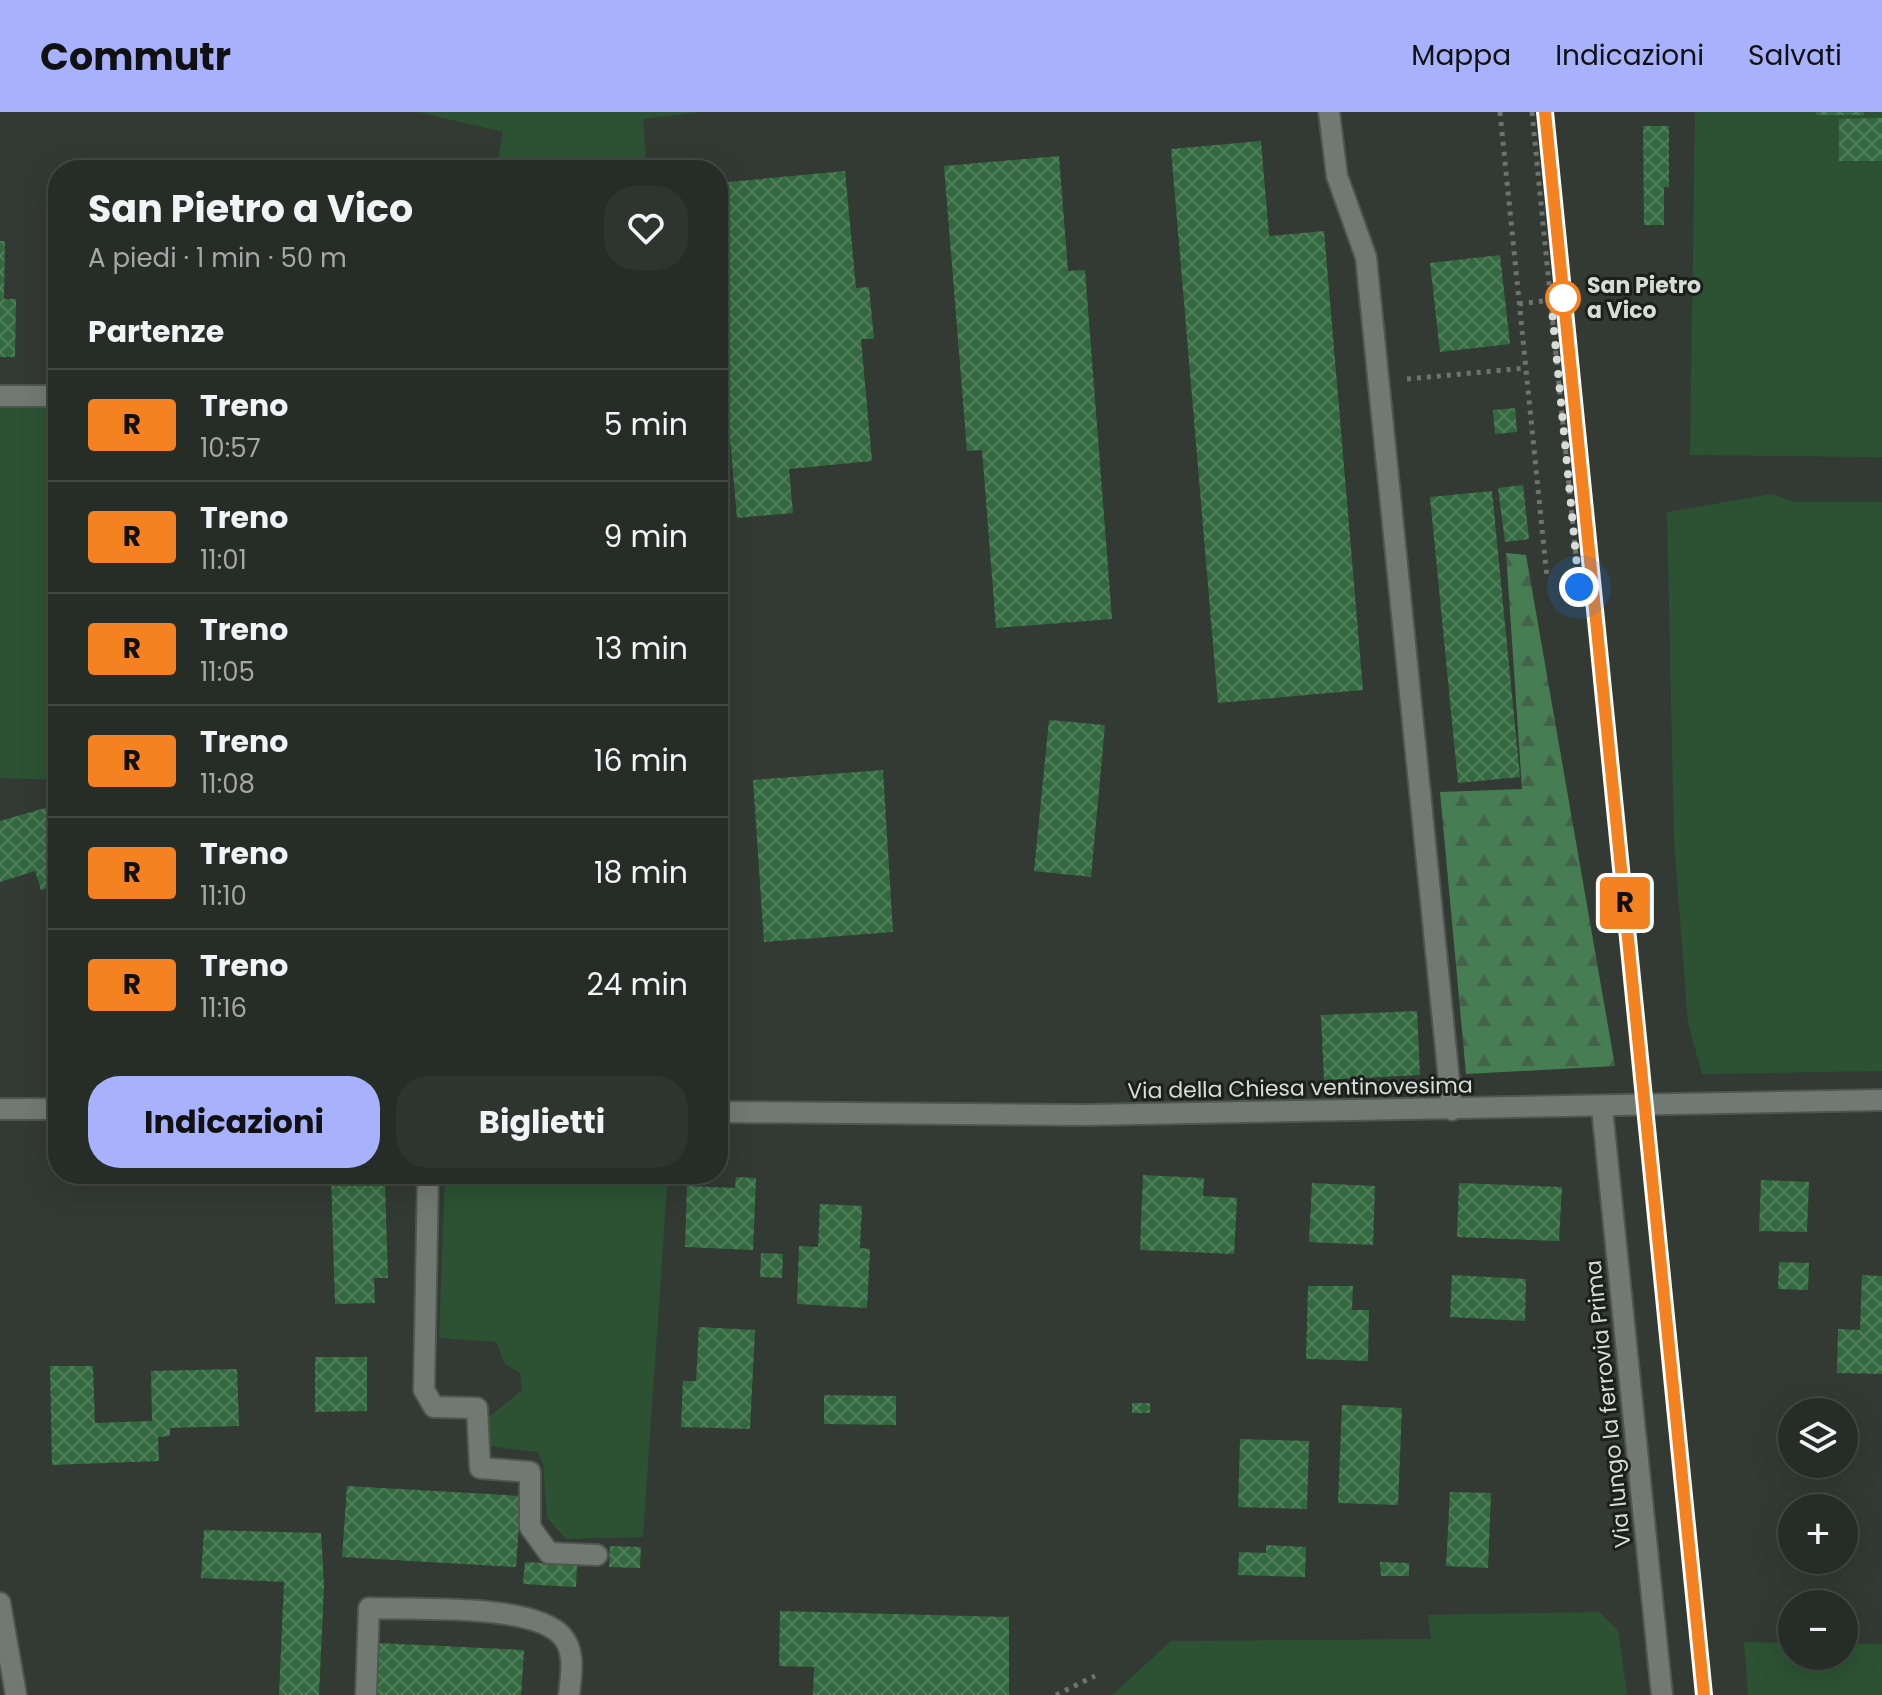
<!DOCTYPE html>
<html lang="it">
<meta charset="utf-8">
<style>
:root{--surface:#262c26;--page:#2e342e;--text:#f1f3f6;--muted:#a4a7a7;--line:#424843;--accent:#a7b1fc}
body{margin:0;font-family:Poppins,sans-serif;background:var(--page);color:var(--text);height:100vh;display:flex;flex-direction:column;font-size:30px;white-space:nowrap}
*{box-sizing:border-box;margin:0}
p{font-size:26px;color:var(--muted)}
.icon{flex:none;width:44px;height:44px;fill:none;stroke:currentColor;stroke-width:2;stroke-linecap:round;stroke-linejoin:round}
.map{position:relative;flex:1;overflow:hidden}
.sheet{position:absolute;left:48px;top:48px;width:680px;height:1024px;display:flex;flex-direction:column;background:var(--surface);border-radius:32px;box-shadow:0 8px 32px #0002,0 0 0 2px var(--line)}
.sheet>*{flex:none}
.badge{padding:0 16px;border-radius:6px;font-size:28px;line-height:52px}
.buttons{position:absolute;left:1778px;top:1286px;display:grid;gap:16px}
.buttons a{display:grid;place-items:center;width:80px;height:80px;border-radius:50%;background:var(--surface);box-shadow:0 8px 32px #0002,0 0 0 2px var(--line);font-size:40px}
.you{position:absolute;width:40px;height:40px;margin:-20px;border:6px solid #fff;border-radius:50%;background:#1a73e8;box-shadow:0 0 0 12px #1a73e833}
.map>.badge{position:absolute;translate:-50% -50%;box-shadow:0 0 0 4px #fff}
h2{padding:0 40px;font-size:30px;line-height:72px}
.round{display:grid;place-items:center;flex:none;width:84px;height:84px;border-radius:32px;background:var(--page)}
.summary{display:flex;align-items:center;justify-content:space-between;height:136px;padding:0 40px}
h1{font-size:38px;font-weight:700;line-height:60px}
.button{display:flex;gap:16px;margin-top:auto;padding:16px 40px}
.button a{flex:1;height:92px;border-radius:32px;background:var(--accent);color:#111;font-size:32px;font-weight:700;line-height:92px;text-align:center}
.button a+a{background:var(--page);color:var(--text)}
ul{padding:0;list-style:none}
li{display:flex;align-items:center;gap:24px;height:112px;padding:0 40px;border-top:2px solid var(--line)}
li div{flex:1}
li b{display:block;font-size:30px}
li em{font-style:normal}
li .badge{min-width:88px;font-weight:700;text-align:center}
header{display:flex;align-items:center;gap:48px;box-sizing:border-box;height:112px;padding:0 40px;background:var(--accent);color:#111}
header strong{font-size:38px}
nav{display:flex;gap:44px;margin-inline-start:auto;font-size:28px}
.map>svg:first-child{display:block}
.green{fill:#2c5233}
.forest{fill:url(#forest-firs)}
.building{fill:url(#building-cross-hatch)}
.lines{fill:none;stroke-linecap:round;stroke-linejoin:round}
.minor-casing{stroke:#4f5550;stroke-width:24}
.path{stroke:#6d746e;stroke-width:5;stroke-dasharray:4 6;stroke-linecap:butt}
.minor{stroke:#717a72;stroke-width:20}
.rail{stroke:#a3a9a4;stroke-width:6;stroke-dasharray:10 10;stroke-linecap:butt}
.line-casing{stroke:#fff;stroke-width:18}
.line{stroke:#f58220;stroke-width:12}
.walk{stroke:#d7dcd8;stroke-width:8;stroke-dasharray:0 14.4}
.stop-dot{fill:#fff;stroke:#f58220;stroke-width:4}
.labels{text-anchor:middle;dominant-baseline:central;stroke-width:6;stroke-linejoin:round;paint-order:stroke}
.stop-label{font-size:22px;font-weight:bold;fill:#d7dcd8;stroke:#1c201d;text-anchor:start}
.street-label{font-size:22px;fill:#d7dcd8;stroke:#1c201d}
</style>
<header>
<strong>Commutr</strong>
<nav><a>Mappa</a><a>Indicazioni</a><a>Salvati</a></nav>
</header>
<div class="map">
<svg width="1882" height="1583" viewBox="0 0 1882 1583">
<defs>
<pattern id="forest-firs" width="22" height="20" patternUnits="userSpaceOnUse" patternTransform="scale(2)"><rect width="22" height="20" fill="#477d52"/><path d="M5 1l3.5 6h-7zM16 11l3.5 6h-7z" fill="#44624a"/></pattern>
<pattern id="building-cross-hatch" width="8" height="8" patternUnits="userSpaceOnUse" patternTransform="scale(2)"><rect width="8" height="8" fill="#33693f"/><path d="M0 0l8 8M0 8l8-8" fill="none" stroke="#507e5a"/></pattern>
</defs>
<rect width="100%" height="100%" fill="#323a33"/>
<g class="green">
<path d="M418,0H701L643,7L647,58H496L503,20Z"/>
<path d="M1695,0H1882V345L1690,343Z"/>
<path d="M0,292L58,293V668L0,666Z"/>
<path d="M1772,382L1795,390H1882V959L1702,962L1688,911L1674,728L1667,400Z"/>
<path d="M445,1062H668L643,1425L566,1427L547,1406L543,1352L538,1340L486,1334L489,1305L522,1278L520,1261L505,1252L496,1230L439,1226Z"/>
<path d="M1599,1500L1618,1518L1627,1583H1112L1171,1529L1431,1527L1428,1503Z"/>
<path d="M1744,1530L1792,1531V1544H1844V1532H1882V1583H1748Z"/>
</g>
<path class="forest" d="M1506,441L1526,443L1615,954L1466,962L1440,680L1522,677Z"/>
<g class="building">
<rect x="1816" y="0" width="48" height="3"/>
<path d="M1882,6V49H1839V7Z"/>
<path d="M1643,14H1669V75H1664V113H1644Z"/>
<path d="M1261,29L1269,124L1324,119L1363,578L1218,591L1171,37Z"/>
<path d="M1059,44L1068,159L1085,158L1112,507L996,516L982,338L967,339L944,54Z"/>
<path d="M845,59L856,176L869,175L874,227H861L872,349L789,357L793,401L737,406L718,191V71Z"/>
<path d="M0,129H5L4,187H16L15,245H0Z"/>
<path d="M1500,143L1510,232L1440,240L1430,151Z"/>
<path d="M1515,296L1517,320L1495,322L1493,298Z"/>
<path d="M1523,373L1529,427L1505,430L1498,376Z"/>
<path d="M1492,379L1520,665L1458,671L1430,385Z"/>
<path d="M1049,608L1105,613L1091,765L1034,759Z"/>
<path d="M883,658L893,820L764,830L753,668Z"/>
<path d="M52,694L58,717V773L41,778L35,759L0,770V709Z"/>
<path d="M1417,899L1420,963L1324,968L1321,903Z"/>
<path d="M331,1062H371V1074L385,1073L388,1166H374L375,1191L335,1192Z"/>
<path d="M1143,1063L1204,1066L1203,1084L1237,1086L1234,1142L1140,1138Z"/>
<path d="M736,1065L756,1066L753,1138L685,1135L687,1074L735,1076Z"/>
<path d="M1761,1068L1809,1070L1807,1120L1759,1119Z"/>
<path d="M1312,1071L1375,1074L1373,1133L1309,1130Z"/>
<path d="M1459,1071L1562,1075L1559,1129L1457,1125Z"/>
<path d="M820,1092L862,1094L860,1136L870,1137L867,1196L797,1192L799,1134L818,1135Z"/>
<path d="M761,1141L783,1142L782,1166L760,1165Z"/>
<path d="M1779,1150L1809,1151L1808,1178L1778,1177Z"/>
<path d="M1452,1163L1526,1167L1525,1209L1450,1205Z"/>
<path d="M1862,1163L1882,1164V1262L1837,1261L1838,1217L1860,1218Z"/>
<path d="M1308,1174H1353L1352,1198H1369L1368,1249L1306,1247Z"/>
<path d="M699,1215L755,1218L750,1317L681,1315L683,1269H696Z"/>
<path d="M315,1245H367V1299L315,1300Z"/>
<path d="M50,1254H93L95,1311L152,1309L151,1259L237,1257L239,1314L170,1316V1324L158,1325L159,1349L52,1353Z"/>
<path d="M824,1283L896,1284V1313L824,1312Z"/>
<rect x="1132" y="1291" width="18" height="10"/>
<path d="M1342,1293L1402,1296L1398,1393L1338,1391Z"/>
<path d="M1240,1327L1309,1329L1307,1397L1238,1395Z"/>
<path d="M347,1374L521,1384L516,1455L342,1445Z"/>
<path d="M1450,1380L1491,1381L1488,1456L1446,1454Z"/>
<path d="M204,1418L321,1421L324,1474L319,1583H279L284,1470L201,1466Z"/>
<path d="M1266,1433L1306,1435L1305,1465L1238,1463L1239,1440L1266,1441Z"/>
<path d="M610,1434L641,1435L640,1456L609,1455Z"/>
<path d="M525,1450L577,1453L576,1475L523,1472Z"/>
<path d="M1380,1450L1409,1451V1464H1381Z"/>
<path d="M780,1499L1009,1505V1583H813L814,1555L779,1554Z"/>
<path d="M378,1531L524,1538L521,1583H375Z"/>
</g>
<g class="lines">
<defs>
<g id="minor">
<path d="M1329,0L1337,64L1366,145L1452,998"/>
<path d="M0,284H58"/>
<path d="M1602,996L1662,1583"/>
<path d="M0,997H58"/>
<path d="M718,1000L1086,1003L1882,988"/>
<path d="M428,1062L424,1278L434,1295L477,1296L480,1356L530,1360V1415L549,1441L597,1443"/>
<path d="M0,1491L16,1583"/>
<path d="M366,1583L369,1496C413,1498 533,1491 562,1524C576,1540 571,1563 569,1583"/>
</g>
</defs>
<use href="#minor" class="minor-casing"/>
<g class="path">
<path d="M1500,0L1547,466"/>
<path d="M1532,0L1579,475"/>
<path d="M1519,192L1551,188"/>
<path d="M1407,267L1526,256"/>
<path d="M1056,1583L1095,1564"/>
</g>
<use href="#minor" class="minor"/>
<path class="rail" d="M1545,0L1704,1583"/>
</g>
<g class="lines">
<defs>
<path id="line" d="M1545,0L1704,1583"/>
</defs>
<use href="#line" class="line-casing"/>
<use href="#line" class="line"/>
<path class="walk" d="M1563,186L1551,188L1579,475"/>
</g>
<circle class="stop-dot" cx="1563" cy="186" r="16"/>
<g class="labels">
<g class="stop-label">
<text x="1587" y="173">San Pietro<tspan x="1587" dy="25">a Vico</tspan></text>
</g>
<g class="street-label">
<text transform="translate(1300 976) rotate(-1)">Via della Chiesa ventinovesima</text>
<text transform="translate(1608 1292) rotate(-96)">Via lungo la ferrovia Prima</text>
</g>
</g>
</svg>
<div class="buttons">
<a><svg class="icon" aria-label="layers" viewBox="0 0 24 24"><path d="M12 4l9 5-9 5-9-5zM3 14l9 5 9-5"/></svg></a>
<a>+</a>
<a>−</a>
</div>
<div class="you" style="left:1579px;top:475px"></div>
<b class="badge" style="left:1625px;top:791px;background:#f58220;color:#111">R</b>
<section class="sheet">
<div class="summary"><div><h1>San Pietro a Vico</h1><p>A piedi · 1 min · 50 m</p></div><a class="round"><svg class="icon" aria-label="heart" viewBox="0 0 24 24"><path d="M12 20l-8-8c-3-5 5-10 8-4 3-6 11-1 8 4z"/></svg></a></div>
<h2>Partenze</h2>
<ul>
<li><span class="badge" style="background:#f58220;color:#111">R</span><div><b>Treno</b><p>10:57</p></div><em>5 min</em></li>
<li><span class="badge" style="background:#f58220;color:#111">R</span><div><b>Treno</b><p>11:01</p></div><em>9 min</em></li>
<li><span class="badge" style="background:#f58220;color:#111">R</span><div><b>Treno</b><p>11:05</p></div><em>13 min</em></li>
<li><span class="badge" style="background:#f58220;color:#111">R</span><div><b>Treno</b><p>11:08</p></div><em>16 min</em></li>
<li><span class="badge" style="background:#f58220;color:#111">R</span><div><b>Treno</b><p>11:10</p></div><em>18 min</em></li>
<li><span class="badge" style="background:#f58220;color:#111">R</span><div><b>Treno</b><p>11:16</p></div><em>24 min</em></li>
</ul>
<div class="button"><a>Indicazioni</a><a>Biglietti</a></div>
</section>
</div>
